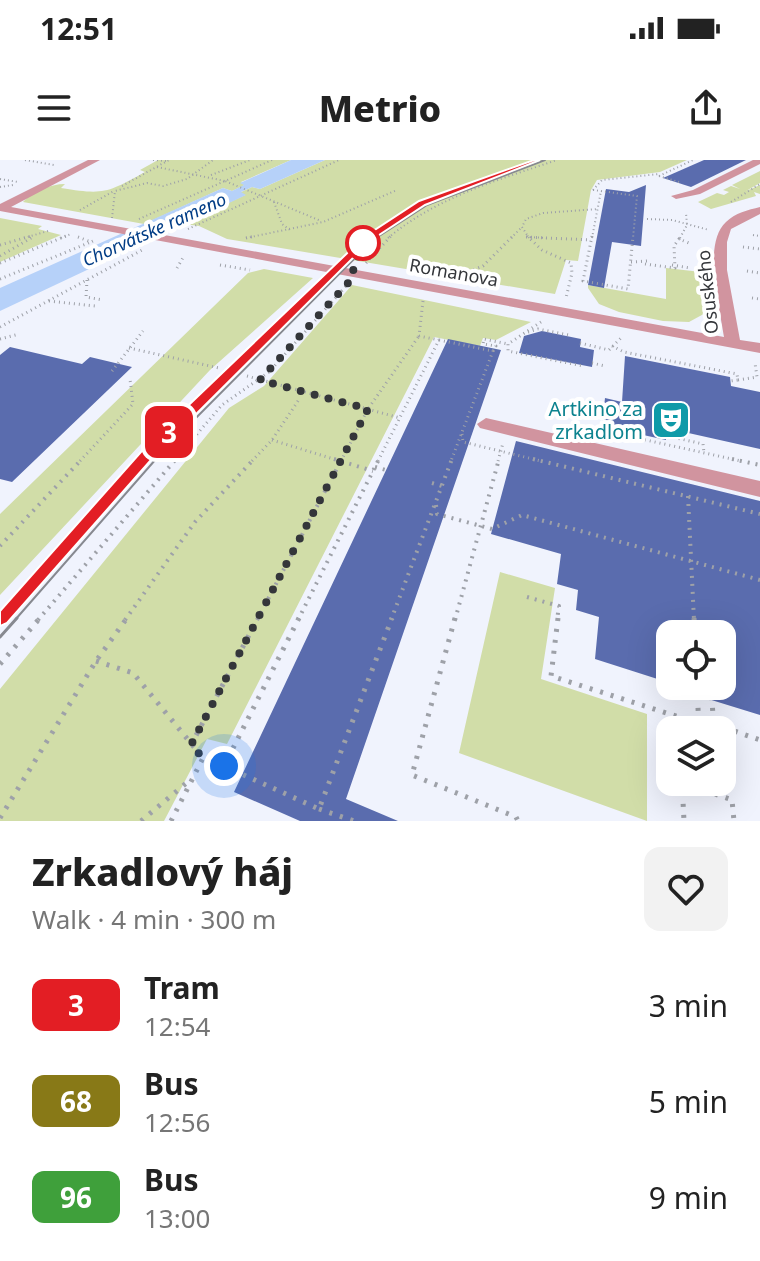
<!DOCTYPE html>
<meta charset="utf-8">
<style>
:root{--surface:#fff;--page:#f2f2f2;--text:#222;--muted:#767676}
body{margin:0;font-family:"Noto Sans",sans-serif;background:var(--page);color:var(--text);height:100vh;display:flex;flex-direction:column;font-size:30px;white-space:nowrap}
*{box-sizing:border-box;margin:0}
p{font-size:26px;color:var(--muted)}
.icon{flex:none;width:44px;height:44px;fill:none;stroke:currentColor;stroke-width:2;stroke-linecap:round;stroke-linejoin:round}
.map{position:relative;height:661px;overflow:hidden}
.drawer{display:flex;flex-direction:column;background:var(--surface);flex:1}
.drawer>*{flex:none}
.badge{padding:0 16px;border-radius:12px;font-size:28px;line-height:52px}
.controls{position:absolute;left:656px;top:460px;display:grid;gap:16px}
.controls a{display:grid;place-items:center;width:80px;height:80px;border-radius:16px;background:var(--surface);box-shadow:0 8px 32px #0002;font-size:40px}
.you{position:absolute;width:40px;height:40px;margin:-20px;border:6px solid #fff;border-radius:50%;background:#1a73e8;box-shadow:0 0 0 12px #1a73e833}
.map>.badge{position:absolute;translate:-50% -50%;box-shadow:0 0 0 4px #fff}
.round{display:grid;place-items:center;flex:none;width:84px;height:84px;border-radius:16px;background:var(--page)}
.head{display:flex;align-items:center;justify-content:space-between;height:136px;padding:0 32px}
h1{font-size:38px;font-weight:800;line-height:60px}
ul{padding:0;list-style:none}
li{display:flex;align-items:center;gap:24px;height:96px;padding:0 32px}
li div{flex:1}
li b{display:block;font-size:30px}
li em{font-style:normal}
li .badge{min-width:88px;font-weight:700;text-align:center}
.status{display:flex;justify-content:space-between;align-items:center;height:56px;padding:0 40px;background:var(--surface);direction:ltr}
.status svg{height:22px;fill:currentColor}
header{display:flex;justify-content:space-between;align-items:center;height:104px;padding:0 32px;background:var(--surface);font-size:36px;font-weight:800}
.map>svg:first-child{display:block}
.green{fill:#d1dda8}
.water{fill:#b6d1f9}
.building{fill:#5a6cae}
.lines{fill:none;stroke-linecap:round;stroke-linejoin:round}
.path-far3{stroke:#9ea1a8;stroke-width:2;stroke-dasharray:1 3;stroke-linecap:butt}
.path-far2{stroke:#9ea1a8;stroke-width:3;stroke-dasharray:1 4;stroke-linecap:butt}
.path-far1{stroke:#9ea1a8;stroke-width:4;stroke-dasharray:2 6;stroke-linecap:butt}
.path{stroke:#9ea1a8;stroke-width:5;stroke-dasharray:3 8;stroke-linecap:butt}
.minor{fill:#d1949f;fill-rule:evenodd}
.tram-far1{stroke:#878990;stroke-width:2}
.tram{stroke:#878990;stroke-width:3}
.line{fill:#e31e24;stroke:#fff;stroke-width:2}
.walk{stroke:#34363a;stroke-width:8;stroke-dasharray:0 14.4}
.stop-dot{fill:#fff;stroke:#e31e24;stroke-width:4}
.labels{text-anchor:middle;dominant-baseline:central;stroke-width:8;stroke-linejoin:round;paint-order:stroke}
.far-water-label{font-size:18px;font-style:italic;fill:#003c85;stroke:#fff}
.far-street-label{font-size:18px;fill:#34363a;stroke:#fff}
.culture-label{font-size:20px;fill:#0d838f;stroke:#fff;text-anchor:end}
</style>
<div class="status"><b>12:51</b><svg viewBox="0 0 49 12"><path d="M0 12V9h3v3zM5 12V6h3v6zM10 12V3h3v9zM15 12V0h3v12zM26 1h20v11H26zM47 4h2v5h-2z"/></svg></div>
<header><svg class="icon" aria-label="menu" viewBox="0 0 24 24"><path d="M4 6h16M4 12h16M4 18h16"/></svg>Metrio<svg class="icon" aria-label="share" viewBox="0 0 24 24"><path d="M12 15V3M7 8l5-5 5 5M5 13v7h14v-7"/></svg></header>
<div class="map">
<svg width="760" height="661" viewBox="0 0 760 661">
<rect width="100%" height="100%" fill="#f0f3fd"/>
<g class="green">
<path d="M158,0H291L241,22L245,25L232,31L223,28L144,64L23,42C32,32 50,24 65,24L61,28C104,35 107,33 145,12L140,10Z"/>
<path d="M325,0H687L660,12L597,20L591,30L578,101L566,100L555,134L227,79L199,66L184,64L245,35L239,33L252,27L260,29Z"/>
<path d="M760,11V23L746,31L760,25V34L754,32L756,36L711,49L698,42L717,33L724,35L729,32L723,30L731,26L740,29L732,25Z"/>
<path d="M0,58L42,66L38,69L61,75L0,102Z"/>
<path d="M666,108L701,112L711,150L689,162L663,161L619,152L599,144L588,128V125L666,139Z"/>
<path d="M264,109L313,118L210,210L0,435V354L248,113Z"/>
<path d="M352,125L531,162L496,180L483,178L480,186L434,177L227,584L207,579L164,661H0V529L229,248L264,226Z"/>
<path d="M500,412L555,428L541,519L647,554V661L459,593Z"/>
</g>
<path class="water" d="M291,0H325L260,29L252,27L241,32L246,35L0,151V128L223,28L232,31L244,25L240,23Z"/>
<g class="building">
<path d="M704,0H746L691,27L663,18Z"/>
<path d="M646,25L641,86L612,82L604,128L588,125L606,29L629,32Z"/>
<path d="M542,171L581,179L580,187L594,190L592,207L519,193L524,176Z"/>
<path d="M448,179L501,190L346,639L398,661H300L234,632Z"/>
<path d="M10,187L82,204L90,197L132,207L12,322L0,319V195Z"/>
<path d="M625,196L730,217L731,226L760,232V289L666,268V280L602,266L605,238L622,242Z"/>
<path d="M516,281L760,341V555L679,530V526H722V474H670V523L595,499L599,457L576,450L578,430L557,424L561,394L491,374Z"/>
</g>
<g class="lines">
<g class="path-far3">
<path d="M25,0L54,5"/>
<path d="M153,0L167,1"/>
<path d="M272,0L225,21L321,61"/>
<path d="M157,7L225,21"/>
<path d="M211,15L250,0"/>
<path d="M659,16L679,22"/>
<path d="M659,16L693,0"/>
<path d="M0,19L18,22"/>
<path d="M122,26L169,0"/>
<path d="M0,27L13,25"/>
<path d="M593,30L601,31"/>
<path d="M593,30L602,20L659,14"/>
<path d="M601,31L637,36L633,78"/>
<path d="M274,42L282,64L290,70"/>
<path d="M731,42L760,24"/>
<path d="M80,50L114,31"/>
<path d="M112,58L115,31L147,23L163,26L187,19L213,0"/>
<path d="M139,59L225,21"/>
<path d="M647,59L672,60L709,70"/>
<path d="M188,69L339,0"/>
<path d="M753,75L760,76"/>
<path d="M526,77L548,78"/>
<path d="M24,78L48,71"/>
<path d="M61,78L71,74"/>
<path d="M246,78L323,62L397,30"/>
<path d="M388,78C437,37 498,20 557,0"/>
<path d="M511,78L522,67"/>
<path d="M529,78L522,67L526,59L543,53L598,49"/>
<path d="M592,78L601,31"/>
<path d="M680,78L687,65L686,53"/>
</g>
<g class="path-far2">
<path d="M527,76L542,90L571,103L572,113L566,138"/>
<path d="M592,76L583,121L628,129L633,76"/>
<path d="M78,77L91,82L95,80"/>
<path d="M526,77L591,80"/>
<path d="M246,78L255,76"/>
<path d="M679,79L681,76"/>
<path d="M0,85L31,76"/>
<path d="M743,87L760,89"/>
<path d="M0,96L33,77"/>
<path d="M631,102L648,101"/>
<path d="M0,103L66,76"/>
<path d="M366,103L391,76"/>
<path d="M645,104L675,108L674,86L679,79L689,83"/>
<path d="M220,105L250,110"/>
<path d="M672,105L690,108"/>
<path d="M177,108L184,96"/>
<path d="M747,111L760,113"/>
<path d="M455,117L483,106L513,76"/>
<path d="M0,119L91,82"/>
<path d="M87,120L86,137L103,140"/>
<path d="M752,138L760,139"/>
<path d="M49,141L95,146"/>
<path d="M423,141L419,176L439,180"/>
<path d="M541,162L508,184V191L583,206"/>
<path d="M0,167L144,89"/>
<path d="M528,172L538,169L569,175"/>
<path d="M0,179L19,174"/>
<path d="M439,180L493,191L451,301"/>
<path d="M580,183L609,190L622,177"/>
<path d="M612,186L624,192L737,214L738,220L730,221"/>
<path d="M129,188L219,208"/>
<path d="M493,191L496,186L483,184L484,179L508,184"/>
<path d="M592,203L605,206"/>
<path d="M112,211L143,171"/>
<path d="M247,216L400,258"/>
<path d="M738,220L757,217L755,203"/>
<path d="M596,269L741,301"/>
<path d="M671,269L672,277L703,284L704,293"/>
<path d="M462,274L463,282L541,301"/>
<path d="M272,280L340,301"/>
<path d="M80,301L133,244L130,219"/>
<path d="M174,301L222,245L269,212L347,125"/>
<path d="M252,301L272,280L300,238"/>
<path d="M341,301L368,249L419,176"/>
<path d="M378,301L439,180"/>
<path d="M498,301L503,283"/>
</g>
<g class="path-far1">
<path d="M334,299L373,311"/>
<path d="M533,299L760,354"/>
<path d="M732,299L760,305"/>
<path d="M375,307L386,310"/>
<path d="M432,323L442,326"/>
<path d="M688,336L694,460"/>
<path d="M436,345L437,354L492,369L522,355L760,420"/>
<path d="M0,386L82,299"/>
<path d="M527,437L559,446L557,460"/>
<path d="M38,460L176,299"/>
<path d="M125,460L195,362L254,299"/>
<path d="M257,460L342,299"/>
<path d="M298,460L379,299"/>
<path d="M391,460L452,299"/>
<path d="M455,460L499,299"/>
</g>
<g class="path">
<path d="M299,458L224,606L319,649L392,458"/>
<path d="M455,458L412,615L516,657L518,661"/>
<path d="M558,458L551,516L679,557L680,570"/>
<path d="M694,458L695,474"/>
<path d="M96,501L133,513L203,598"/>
<path d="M0,504L40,458"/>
<path d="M697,526L699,570"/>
<path d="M711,526L714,570"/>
<path d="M714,564L760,580"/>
<path d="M191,585L258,458"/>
<path d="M682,622L684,661"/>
<path d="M682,622L701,629"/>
<path d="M701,622V629L732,640L734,661"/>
<path d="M719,622L720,635"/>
<path d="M319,649L354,661"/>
<path d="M0,658L96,501L127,458"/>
<path d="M141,661L190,620"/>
<path d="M171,661L203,598L224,606"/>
</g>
<g class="minor">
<path d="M88,0H100L11,47L724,177C720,148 702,84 726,62C735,53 748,50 760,47V54L731,69L727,82V110L740,180L760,183V193L0,51V44Z"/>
<path d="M753,0H760V4L700,34L676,39L671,36L693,30Z"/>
<path d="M486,258L760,321V337L480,268L477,264Z"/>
</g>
<g class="tram-far1">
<path d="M0,457L72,378"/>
<path d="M15,460L163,291L373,80L427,45L545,0"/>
</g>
<path class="tram" d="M0,477L17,458"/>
</g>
<path class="line" d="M534,0H540L425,45L370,81L158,292L7,463L0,466V451L148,284L364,77L419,41Z"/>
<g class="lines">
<path class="walk" d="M224,606L203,598L191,585L368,249L260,220L349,122L363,83"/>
</g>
<defs>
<symbol id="theatre-square" viewBox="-11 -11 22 22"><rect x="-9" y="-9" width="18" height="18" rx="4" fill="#0f9aa8" stroke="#fff"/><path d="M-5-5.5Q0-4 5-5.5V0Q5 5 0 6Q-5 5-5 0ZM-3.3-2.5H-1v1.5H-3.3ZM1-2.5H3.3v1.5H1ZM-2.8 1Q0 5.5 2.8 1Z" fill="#fff"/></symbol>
</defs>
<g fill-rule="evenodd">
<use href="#theatre-square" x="649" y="238" width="44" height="44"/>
</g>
<circle class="stop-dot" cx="363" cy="83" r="16"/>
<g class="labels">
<g class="far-water-label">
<text transform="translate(154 69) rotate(-24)">Chorvátske rameno</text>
</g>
<g class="far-street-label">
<text transform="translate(454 112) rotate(10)">Romanova</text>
<text transform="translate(707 132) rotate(-96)">Osuského</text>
</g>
<g class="culture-label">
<text x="643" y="248">Artkino za<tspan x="643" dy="23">zrkadlom</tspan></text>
</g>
</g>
</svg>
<div class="controls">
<a><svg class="icon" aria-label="locate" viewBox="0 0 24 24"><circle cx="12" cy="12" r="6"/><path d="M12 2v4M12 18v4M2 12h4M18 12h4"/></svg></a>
<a><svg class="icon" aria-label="layers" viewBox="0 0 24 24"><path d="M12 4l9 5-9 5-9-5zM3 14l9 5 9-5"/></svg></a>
</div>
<div class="you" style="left:224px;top:606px"></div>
<b class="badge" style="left:169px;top:272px;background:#e31e24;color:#fff">3</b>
</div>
<section class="drawer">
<div class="head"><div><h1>Zrkadlový háj</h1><p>Walk · 4 min · 300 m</p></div><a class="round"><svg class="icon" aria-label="heart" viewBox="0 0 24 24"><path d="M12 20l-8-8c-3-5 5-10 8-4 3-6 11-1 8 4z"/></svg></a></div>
<ul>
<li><span class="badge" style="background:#e31e24;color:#fff">3</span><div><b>Tram</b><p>12:54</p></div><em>3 min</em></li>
<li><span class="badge" style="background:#887917;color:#fff">68</span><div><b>Bus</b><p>12:56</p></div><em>5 min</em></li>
<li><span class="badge" style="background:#3fa03b;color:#fff">96</span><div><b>Bus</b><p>13:00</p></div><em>9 min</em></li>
</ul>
</section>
